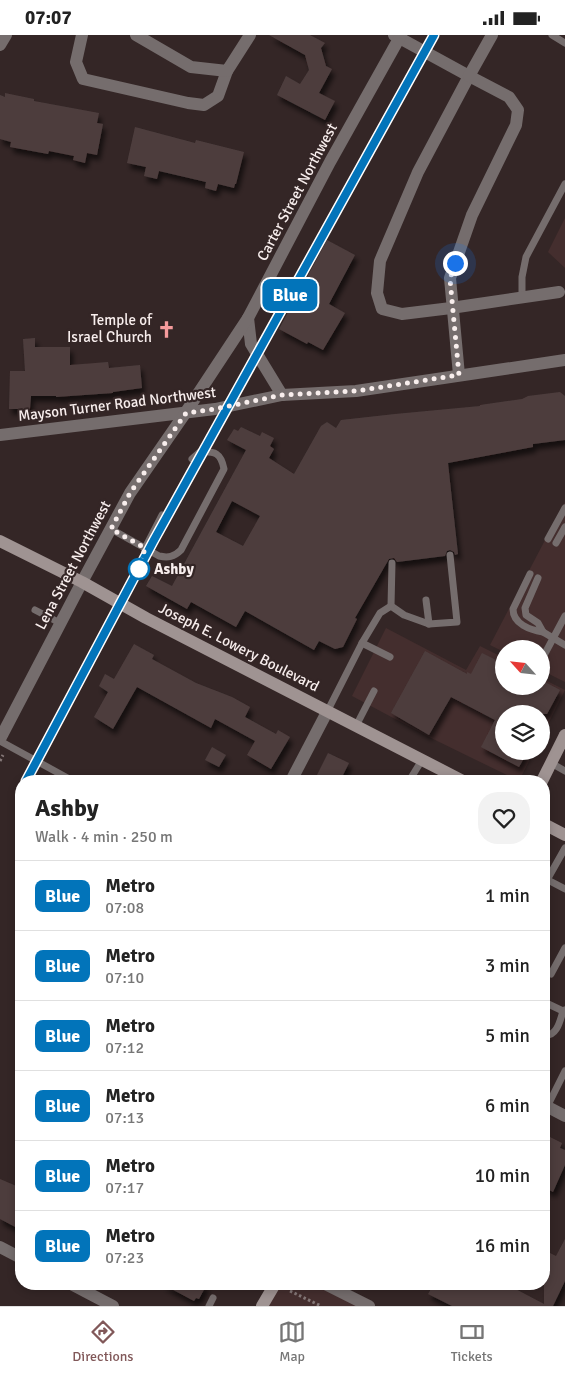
<!DOCTYPE html>
<meta charset="utf-8">
<style>
:root{--surface:#fff;--page:#f2f2f2;--text:#222;--muted:#767676;--line:#e0e0e0;--accent:#815859}
body{margin:0;font-family:Signika,sans-serif;background:var(--page);color:var(--text);height:100vh;display:flex;flex-direction:column;font-size:19px;white-space:nowrap}
*{box-sizing:border-box;margin:0}
p{font-size:16px;color:var(--muted)}
.icon{flex:none;width:28px;height:28px;fill:none;stroke:currentColor;stroke-width:2;stroke-linecap:round;stroke-linejoin:round}
.map{position:relative;flex:1;overflow:hidden}
.side{position:absolute;left:15px;top:740px;width:535px;height:515px;display:flex;flex-direction:column;background:var(--surface);border-radius:20px;box-shadow:0 2px 8px #0003}
.side>*{flex:none}
.badge{padding:0 10px;border-radius:8px;font-size:18px;line-height:32px}
.needle{width:32px;rotate:297deg}
.controls{position:absolute;left:495px;top:605px;display:grid;gap:10px}
.controls a{display:grid;place-items:center;width:55px;height:55px;border-radius:50%;background:var(--surface);box-shadow:0 2px 8px #0003;font-size:25px}
.you{position:absolute;width:25px;height:25px;margin:-12px;border:4px solid #fff;border-radius:50%;background:#1a73e8;box-shadow:0 0 0 8px #1a73e833}
.map>.badge{position:absolute;translate:-50% -50%;box-shadow:0 0 0 2px #fff}
.round{display:grid;place-items:center;flex:none;width:52px;height:52px;border-radius:20px;background:var(--page)}
.headline{display:flex;align-items:center;justify-content:space-between;height:85px;padding:0 20px}
h1{font-size:24px;font-weight:800;line-height:38px}
ul{padding:0;list-style:none}
li{display:flex;align-items:center;gap:15px;height:70px;padding:0 20px;border-top:1px solid var(--line)}
li div{flex:1}
li b{display:block;font-size:19px}
li em{font-style:normal}
li .badge{min-width:55px;font-weight:700;text-align:center}
.status{display:flex;justify-content:space-between;align-items:center;height:35px;padding:0 25px;background:var(--surface);direction:ltr}
.status svg{height:14px;fill:currentColor}
.tab-bar{display:flex;justify-content:space-around;align-items:center;height:70px;border-top:1px solid var(--line);background:var(--surface);font-size:14px;color:var(--muted)}
.tab-bar a{display:grid;justify-items:center;gap:2px}
.tab-bar .current{color:var(--accent)}
.map>svg:first-child{display:block}
.built{fill:#442e2e}
.building{fill:#4d3e3e;fill-rule:evenodd;filter:url(#shadow)}
.lines{fill:none;stroke-linecap:round;stroke-linejoin:round}
.path{stroke:#857878;stroke-width:3;stroke-dasharray:2.5 2.5;stroke-linecap:butt}
.service{stroke:#756d6d;stroke-width:7}
.minor{stroke:#756d6d;stroke-width:12}
.secondary{stroke:#9f9392;stroke-width:12}
.line-casing{stroke:#fff;stroke-width:11}
.line{stroke:#0274ba;stroke-width:8}
.walk{stroke:#f8eeed;stroke-width:5;stroke-dasharray:0 9}
.stop-dot{fill:#fff;stroke:#0274ba;stroke-width:2.5}
.labels{text-anchor:middle;dominant-baseline:central;stroke-width:4.5;stroke-linejoin:round;paint-order:stroke}
.street-label{font-size:15px;fill:#f8eeed;stroke:#342626}
.poi-label{font-size:15px;fill:#f8eeed;stroke:#342626;text-anchor:end}
.stop-label{font-size:15px;font-weight:bold;fill:#f8eeed;stroke:#342626;text-anchor:start}
</style>
<div class="status"><b>07:07</b><svg viewBox="0 0 49 12"><path d="M0 12V9h3v3zM5 12V6h3v6zM10 12V3h3v9zM15 12V0h3v12zM26 1h20v11H26zM47 4h2v5h-2z"/></svg></div>
<div class="map">
<svg width="565" height="1271" viewBox="0 0 565 1271">
<defs>
<filter id="shadow"><feDropShadow dx="3" dy="5.5" stdDeviation="2.5" flood-color="#0009"/></filter>
</defs>
<rect width="100%" height="100%" fill="#342626"/>
<g class="built">
<path d="M565,183V233L548,217Z"/>
<path d="M565,467V647L541,635V614H504V617L490,610Z"/>
<path d="M386,593L466,635L480,611L504,623V651H541V643L565,655L541,703V679H504V716H534L519,746L429,702L352,661Z"/>
<path d="M277,1249H325L369,1271H265Z"/>
</g>
<g class="building">
<path d="M269,0H310L325,8L321,13L326,31L332,34L319,58L335,66L325,85L277,60L286,41L300,49L309,35L305,20Z"/>
<path d="M5,58L34,64V66L99,78L97,88L103,89L97,120L87,118L85,128L73,125L74,121L49,116L48,119L10,112L11,107L0,104V60L5,62Z"/>
<path d="M135,92L195,108L196,105L244,117L236,149H235L234,153L218,149L216,156L205,153L206,147L159,136L157,144L144,141L146,132L127,128Z"/>
<path d="M327,205L355,220L329,269L345,278L323,315L308,307L307,309L279,294Z"/>
<path d="M35,303V312H70V330L108,327L109,333L140,330L142,353L113,357V358L56,362V361H31L30,374H9L10,336H25L23,304Z"/>
<path d="M560,357L565,361V405L533,409V412L448,428L458,519L455,520L454,517L450,515L447,516L445,521L397,527L394,523L389,524L355,583L357,584L343,612L335,614L319,606L314,615L245,576L236,592L191,567L187,574L146,551L152,541L172,551L246,415L227,405L234,394L238,396L241,392L260,401L262,397L274,403L270,411L274,414L269,423L294,439L321,391L327,387L336,393L341,385L395,379L480,371V370L522,364L528,361ZM232,466L260,481L243,511L216,497Z"/>
<path d="M134,609L154,620L152,624L196,648L232,662L250,672L245,682L276,699L278,695L290,702L271,734L247,720L255,706L215,684L211,693L137,652L113,694L94,682L108,657L99,651L105,639L114,644Z"/>
<path d="M425,616L467,639V637L471,639L482,618L504,629V651H541V645L560,655L547,679H504V716H528L519,732L481,712L495,685L451,662L429,700L391,678Z"/>
<path d="M212,712L226,720L219,732L205,725Z"/>
<path d="M328,718L349,728L340,746H314Z"/>
<path d="M548,1101L562,1108L560,1113L565,1115V1130L553,1157L544,1152V1112Z"/>
<path d="M0,1144L21,1153V1195L0,1184Z"/>
<path d="M565,1204V1246L553,1271H452L428,1259L434,1249H506L544,1269V1215L556,1221Z"/>
<path d="M162,1249H207L199,1264L196,1263L194,1266Z"/>
</g>
<g class="lines">
<g class="path">
<path d="M0,726L3,720"/>
<path d="M290,1256L321,1271"/>
</g>
<g class="service">
<path d="M552,0L565,8"/>
<path d="M522,263V242L526,222L565,149"/>
<path d="M111,494L159,521C168,523 174,522 181,515L224,434C221,418 215,416 200,417L192,424"/>
<path d="M548,504L565,473"/>
<path d="M556,508L565,492"/>
<path d="M145,513L162,480"/>
<path d="M530,539L513,574C513,589 530,595 543,597"/>
<path d="M538,543L525,573L526,580L538,588L543,597L565,610"/>
<path d="M426,565L429,589"/>
<path d="M391,571L404,580L429,589L457,587L450,520"/>
<path d="M391,571L392,528"/>
<path d="M35,575L60,588"/>
<path d="M362,608L390,622"/>
<path d="M541,626L565,581"/>
<path d="M327,677L362,608L380,578L391,571"/>
<path d="M356,691L374,656"/>
<path d="M0,706L73,746"/>
<path d="M551,728L565,736"/>
<path d="M409,746L422,725"/>
<path d="M544,843L565,854"/>
<path d="M547,845L565,813"/>
<path d="M551,939L565,913"/>
<path d="M544,967L563,976L565,975"/>
<path d="M544,1000C557,1002 560,986 563,976"/>
<path d="M547,1072L565,1036"/>
<path d="M209,1271L213,1263"/>
</g>
<g class="minor">
<path d="M82,0L76,27L83,44L188,68L204,70L218,61L227,36"/>
<path d="M136,0L191,32L227,36L250,0"/>
<path d="M394,0L469,41L418,137L380,226L377,258L382,274L402,279L451,273L559,257"/>
<path d="M0,10L6,0"/>
<path d="M248,283L251,309L282,360"/>
<path d="M459,340L450,243L472,180L516,90L518,75L509,62L469,41L492,0"/>
<path d="M0,400L215,374L282,360L356,356L565,325"/>
<path d="M0,704L82,547L130,458L186,377L248,283L330,127L401,0"/>
<path d="M291,746L327,677"/>
<path d="M544,1070L565,1081"/>
<path d="M0,1212L21,1223"/>
<path d="M71,1249L113,1271"/>
<path d="M325,1249L369,1271"/>
</g>
<g class="secondary">
<path d="M0,506L82,547L146,583L463,746"/>
<path d="M542,746L565,700"/>
<path d="M544,789L565,800"/>
<path d="M262,1271L275,1249"/>
</g>
</g>
<g class="lines">
<defs>
<path id="line" d="M26,746L154,505L434,0"/>
</defs>
<use href="#line" class="line-casing"/>
<use href="#line" class="line"/>
<path class="walk" d="M139,534L145,513L111,494L130,458L186,378L215,374L282,360L356,356L459,340L450,244L455,228"/>
</g>
<defs>
<symbol id="church-bare" viewBox="-9 -9 18 18"><path d="M-1.2-6h2.4v3.5h3.3v2.4h-3.3V6h-2.4V-.1h-3.3v-2.4h3.3Z" fill="#f59b9c" stroke="#342626" stroke-width="2.5" paint-order="stroke"/></symbol>
</defs>
<g fill-rule="evenodd">
<use href="#church-bare" x="154" y="282" width="25" height="25"/>
</g>
<circle class="stop-dot" cx="139" cy="534" r="10"/>
<g class="labels">
<g class="street-label">
<text transform="translate(297 157) rotate(-62)">Carter Street Northwest</text>
<text transform="translate(117 369) rotate(-7)">Mayson Turner Road Northwest</text>
<text transform="translate(73 530) rotate(-62)">Lena Street Northwest</text>
<text transform="translate(239 612) rotate(27)">Joseph E. Lowery Boulevard</text>
</g>
<g class="poi-label">
<text x="152" y="285">Temple of<tspan x="152" dy="17">Israel Church</tspan></text>
</g>
<g class="stop-label">
<text x="154" y="534">Ashby</text>
</g>
</g>
</svg>
<div class="controls">
<a><svg class="needle" viewBox="-14 -14 28 28"><path d="M0-13l5 13h-10z" fill="#e53935"/><path d="M0 13l5-13h-10z" fill="#767676"/></svg></a>
<a><svg class="icon" aria-label="layers" viewBox="0 0 24 24"><path d="M12 4l9 5-9 5-9-5zM3 14l9 5 9-5"/></svg></a>
</div>
<div class="you" style="left:455px;top:228px"></div>
<b class="badge" style="left:290px;top:260px;background:#0274ba;color:#fff">Blue</b>
<section class="side">
<div class="headline"><div><h1>Ashby</h1><p>Walk · 4 min · 250 m</p></div><a class="round"><svg class="icon" aria-label="heart" viewBox="0 0 24 24"><path d="M12 20l-8-8c-3-5 5-10 8-4 3-6 11-1 8 4z"/></svg></a></div>
<ul>
<li><span class="badge" style="background:#0274ba;color:#fff">Blue</span><div><b>Metro</b><p>07:08</p></div><em>1 min</em></li>
<li><span class="badge" style="background:#0274ba;color:#fff">Blue</span><div><b>Metro</b><p>07:10</p></div><em>3 min</em></li>
<li><span class="badge" style="background:#0274ba;color:#fff">Blue</span><div><b>Metro</b><p>07:12</p></div><em>5 min</em></li>
<li><span class="badge" style="background:#0274ba;color:#fff">Blue</span><div><b>Metro</b><p>07:13</p></div><em>6 min</em></li>
<li><span class="badge" style="background:#0274ba;color:#fff">Blue</span><div><b>Metro</b><p>07:17</p></div><em>10 min</em></li>
<li><span class="badge" style="background:#0274ba;color:#fff">Blue</span><div><b>Metro</b><p>07:23</p></div><em>16 min</em></li>
</ul>
</section>
</div>
<nav class="tab-bar">
<a class="current"><svg class="icon" aria-label="directions" viewBox="0 0 24 24"><path d="M12 3l9 9-9 9-9-9zM9 14v-3h6M13 9l2 2-2 2"/></svg>Directions</a>
<a><svg class="icon" aria-label="map" viewBox="0 0 24 24"><path d="M3 6l6-2 6 2 6-2v14l-6 2-6-2-6 2zM9 4v14M15 6v14"/></svg>Map</a>
<a><svg class="icon" aria-label="tickets" viewBox="0 0 24 24"><path d="M3 7h18v10H3zM15 7v10"/></svg>Tickets</a>
</nav>
